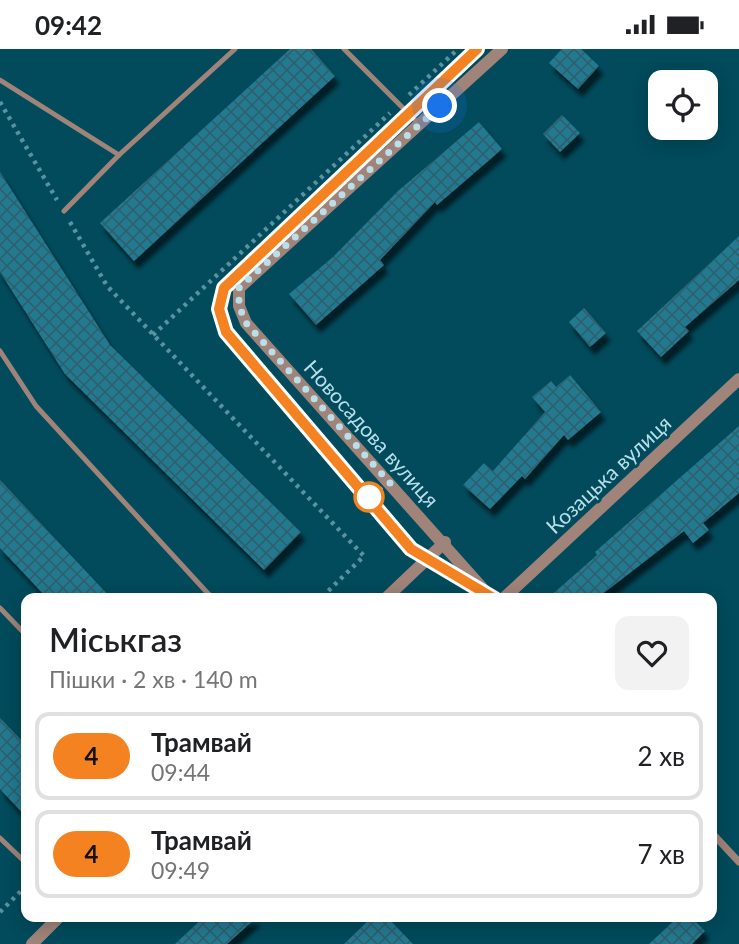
<!DOCTYPE html>
<html lang="uk">
<meta charset="utf-8">
<style>
:root{--surface:#fff;--page:#f2f2f2;--text:#202124;--muted:#757577;--line:#e0e0e0}
body{margin:0;font-family:Lato,sans-serif;background:var(--page);color:var(--text);height:100vh;display:flex;flex-direction:column;font-size:26px;white-space:nowrap}
*{box-sizing:border-box;margin:0}
p{font-size:23px;color:var(--muted)}
.icon{flex:none;width:38px;height:38px;fill:none;stroke:currentColor;stroke-width:2;stroke-linecap:round;stroke-linejoin:round}
.map{position:relative;flex:1;overflow:hidden}
.drawer{position:absolute;left:21px;top:544px;width:696px;height:329px;display:flex;flex-direction:column;background:var(--surface);border-radius:14px;box-shadow:0 4px 18px #0003}
.drawer>*{flex:none}
.badge{padding:0 14px;border-radius:23px;font-size:24px;line-height:46px}
.fabs{position:absolute;left:648px;top:21px;display:grid;gap:14px}
.fabs a{display:grid;place-items:center;width:70px;height:70px;border-radius:14px;background:var(--surface);box-shadow:0 4px 18px #0003;font-size:35px}
.you{position:absolute;width:35px;height:35px;margin:-18px;border:5px solid #fff;border-radius:50%;background:#1a73e8;box-shadow:0 0 0 10px #1a73e833}
.map>.badge{position:absolute;translate:-50% -50%;box-shadow:0 0 0 4px #fff}
.round{display:grid;place-items:center;flex:none;width:74px;height:74px;border-radius:14px;background:var(--page)}
.head{display:flex;align-items:center;justify-content:space-between;height:119px;padding:0 28px}
h1{font-size:33px;font-weight:600;line-height:52px}
ul{padding:0;list-style:none}
li{display:flex;align-items:center;gap:21px;height:88px;margin:0 14px 10px;padding:0 14px;border:4px solid var(--line);border-radius:14px}
li div{flex:1}
li b{display:block;font-size:26px}
li em{font-style:normal}
li .badge{min-width:77px;font-weight:700;text-align:center}
.status{display:flex;justify-content:space-between;align-items:center;height:49px;padding:0 35px;background:var(--surface);direction:ltr}
.status svg{height:19px;fill:currentColor}
.map>svg:first-child{display:block}
.building{fill:url(#building-cross-hatch);filter:url(#shadow)}
.lines{fill:none;stroke-linecap:round;stroke-linejoin:round}
.path{stroke:#5992a1;stroke-width:4.5;stroke-dasharray:3.5 5;stroke-linecap:butt}
.service{stroke:#a08379;stroke-width:5}
.minor{stroke:#a08379;stroke-width:7}
.tertiary{stroke:#a08379;stroke-width:12}
.line-casing{stroke:#fff;stroke-width:16}
.line{stroke:#f58220;stroke-width:10}
.walk{stroke:#b9dfeb;stroke-width:7;stroke-dasharray:0 12.6}
.stop-dot{fill:#fff;stroke:#f58220;stroke-width:3.5}
.labels{text-anchor:middle;dominant-baseline:central;stroke-width:6;stroke-linejoin:round;paint-order:stroke}
.street-label{font-size:21px;fill:#b9dfeb;stroke:#014b5c}
</style>
<div class="status"><b>09:42</b><svg viewBox="0 0 49 12"><path d="M0 12V9h3v3zM5 12V6h3v6zM10 12V3h3v9zM15 12V0h3v12zM26 1h20v11H26zM47 4h2v5h-2z"/></svg></div>
<div class="map">
<svg width="739" height="895" viewBox="0 0 739 895">
<defs>
<pattern id="building-cross-hatch" width="8" height="8" patternUnits="userSpaceOnUse" patternTransform="scale(1.75)"><rect width="8" height="8" fill="#247a91"/><path d="M0 0l8 8M0 8l8-8" fill="none" stroke="#2d616f"/></pattern>
<filter id="shadow"><feDropShadow dx="4.5" dy="8" stdDeviation="2" flood-color="#0009"/></filter>
</defs>
<rect width="100%" height="100%" fill="#014b5c"/>
<g class="building">
<path d="M290,0H311L335,27L134,212L100,174Z"/>
<path d="M562,0H581L599,17L578,40L549,14Z"/>
<path d="M562,66L580,84L560,103L543,85Z"/>
<path d="M479,73L502,100L437,156L435,153L380,211L384,216L316,276L289,245L333,208L398,142Z"/>
<path d="M0,123L110,296L301,483L264,521L65,325L0,223Z"/>
<path d="M739,187V231L685,278L689,282L661,308L637,282Z"/>
<path d="M584,259L606,284L590,298L569,273Z"/>
<path d="M570,326L601,363L568,391L564,386L525,430L522,427L490,460L463,436L484,414L493,422L545,363L532,348L551,332L556,338Z"/>
<path d="M739,377V444L703,474L709,481L693,494L684,482L596,550H547L597,506L595,503Z"/>
<path d="M0,431L112,550H48L0,499Z"/>
<path d="M0,669L26,696V768L0,740Z"/>
<path d="M204,868H257L227,895H175Z"/>
<path d="M372,868H387L413,895H344Z"/>
<path d="M678,868H691L705,882L692,895H649Z"/>
</g>
<g class="lines">
<g class="path">
<path d="M409,46L458,0"/>
<path d="M0,53L57,151"/>
<path d="M70,173L107,237L364,507L320,550"/>
<path d="M153,286L390,64"/>
<path d="M0,863L26,837"/>
</g>
<g class="service">
<path d="M344,0L418,74"/>
<path d="M0,31L119,106"/>
<path d="M64,162L119,106L235,0"/>
<path d="M0,302L36,357L213,550"/>
<path d="M0,559L26,586"/>
<path d="M0,789L26,814"/>
</g>
<path class="minor" d="M712,784L739,813"/>
<g class="tertiary">
<path d="M385,550L445,493"/>
<path d="M492,550L246,274L239,257V239L502,0"/>
<path d="M503,550L739,330"/>
<path d="M32,895L59,868"/>
</g>
</g>
<g class="lines">
<defs>
<path id="line" d="M477,0L224,239L219,260L226,283L411,500L495,550"/>
</defs>
<use href="#line" class="line-casing"/>
<use href="#line" class="line"/>
<path class="walk" d="M369,448L390,434L246,274L239,257V239L440,57"/>
</g>
<circle class="stop-dot" cx="369" cy="448" r="14"/>
<g class="labels">
<g class="street-label">
<text transform="translate(372 384) rotate(48)">Новосадова вулиця</text>
<text transform="translate(608 425) rotate(-43)">Козацька вулиця</text>
</g>
</g>
</svg>
<div class="fabs">
<a><svg class="icon" aria-label="locate" viewBox="0 0 24 24"><circle cx="12" cy="12" r="6"/><path d="M12 2v4M12 18v4M2 12h4M18 12h4"/></svg></a>
</div>
<div class="you" style="left:440px;top:57px"></div>
<section class="drawer">
<div class="head"><div><h1>Міськгаз</h1><p>Пішки · 2 хв · 140 m</p></div><a class="round"><svg class="icon" aria-label="heart" viewBox="0 0 24 24"><path d="M12 20l-8-8c-3-5 5-10 8-4 3-6 11-1 8 4z"/></svg></a></div>
<ul>
<li><span class="badge" style="background:#f58220;color:#111">4</span><div><b>Трамвай</b><p>09:44</p></div><em>2 хв</em></li>
<li><span class="badge" style="background:#f58220;color:#111">4</span><div><b>Трамвай</b><p>09:49</p></div><em>7 хв</em></li>
</ul>
</section>
</div>
